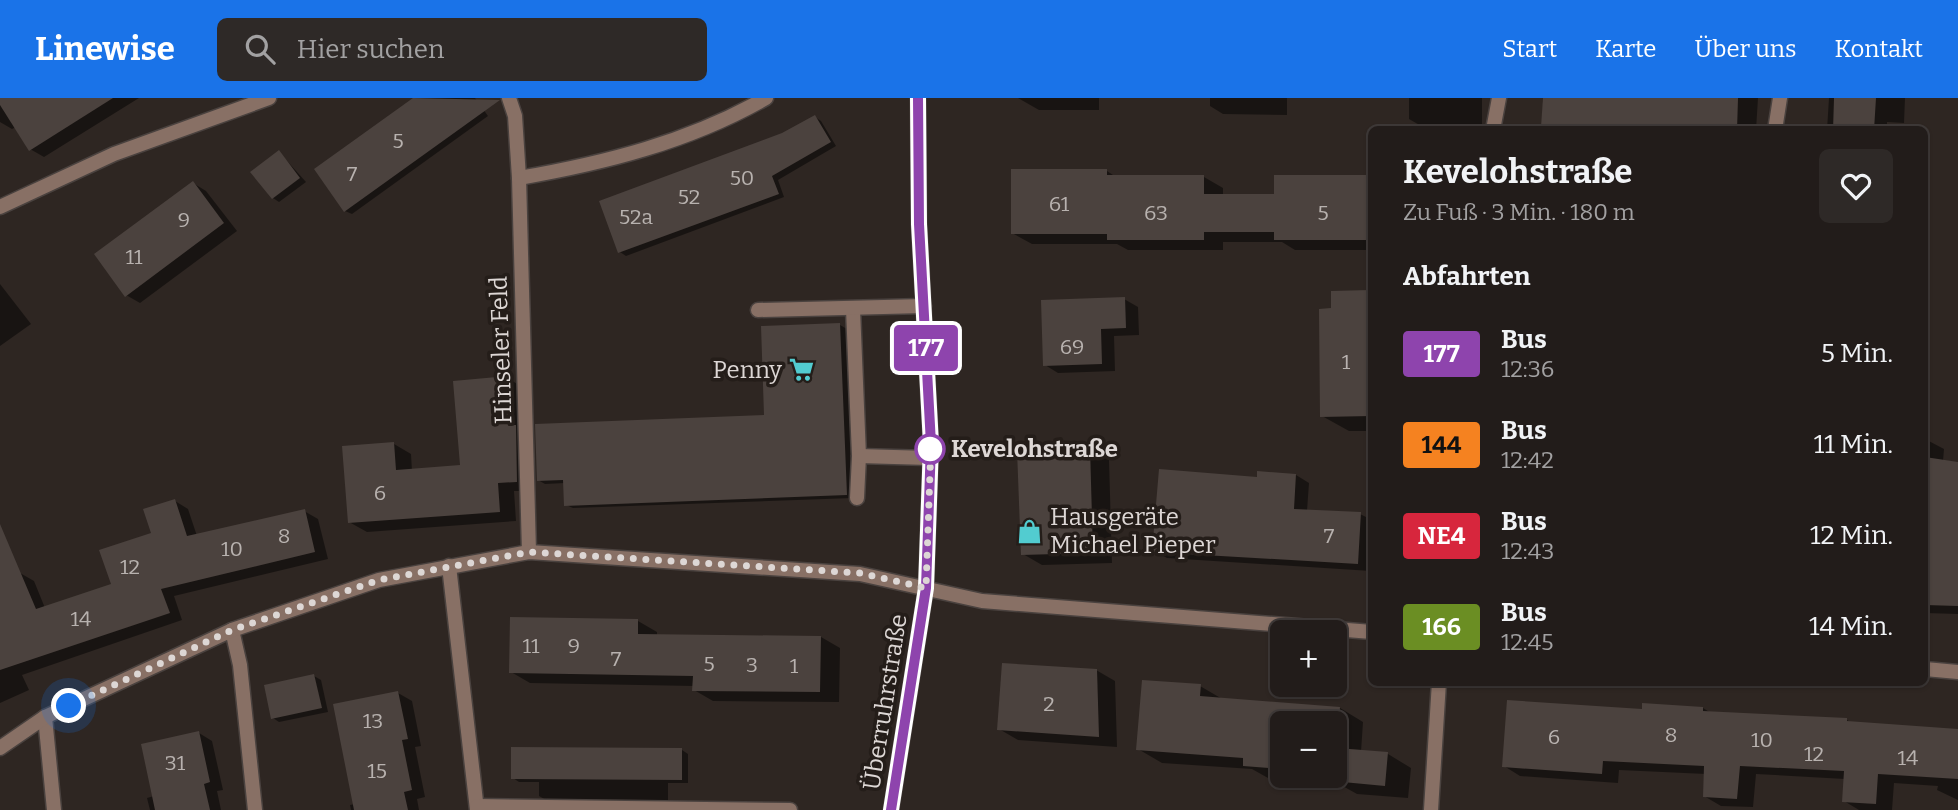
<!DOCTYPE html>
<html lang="de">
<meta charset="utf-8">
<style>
:root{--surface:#221c1a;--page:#2e2927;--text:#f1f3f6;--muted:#a2a1a2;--line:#3f3a39;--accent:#1a73e8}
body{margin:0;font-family:Bitter,serif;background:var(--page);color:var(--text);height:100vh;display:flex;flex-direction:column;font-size:26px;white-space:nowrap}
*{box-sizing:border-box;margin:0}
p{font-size:23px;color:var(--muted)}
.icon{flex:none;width:38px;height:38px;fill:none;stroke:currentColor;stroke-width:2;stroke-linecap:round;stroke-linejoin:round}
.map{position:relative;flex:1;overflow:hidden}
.sheet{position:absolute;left:1368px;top:28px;width:560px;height:560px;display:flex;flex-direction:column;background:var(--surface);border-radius:10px;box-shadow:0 2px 5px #0004,0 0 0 2px var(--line)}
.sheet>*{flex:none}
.badge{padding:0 14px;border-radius:5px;font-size:24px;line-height:46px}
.controls{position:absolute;left:1270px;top:522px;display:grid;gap:14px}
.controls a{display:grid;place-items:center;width:77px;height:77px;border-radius:10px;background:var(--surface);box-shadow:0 2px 5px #0004,0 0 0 2px var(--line);font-size:35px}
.you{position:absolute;width:35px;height:35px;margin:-18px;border:5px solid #fff;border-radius:50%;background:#1a73e8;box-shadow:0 0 0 10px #1a73e833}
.map>.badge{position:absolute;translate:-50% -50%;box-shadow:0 0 0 4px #fff}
h2{padding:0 35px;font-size:26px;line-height:63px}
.round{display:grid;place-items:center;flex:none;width:74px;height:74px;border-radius:10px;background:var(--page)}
.headline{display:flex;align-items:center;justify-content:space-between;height:119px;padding:0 35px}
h1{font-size:33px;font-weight:700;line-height:52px}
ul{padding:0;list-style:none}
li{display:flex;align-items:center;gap:21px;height:91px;padding:0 35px}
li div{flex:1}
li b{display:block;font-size:26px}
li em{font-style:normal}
li .badge{min-width:77px;font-weight:700;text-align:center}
header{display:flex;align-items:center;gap:42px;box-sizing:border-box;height:98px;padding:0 35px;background:var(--accent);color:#fff}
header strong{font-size:33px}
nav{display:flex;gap:38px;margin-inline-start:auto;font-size:24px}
.search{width:490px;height:63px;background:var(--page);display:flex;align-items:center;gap:18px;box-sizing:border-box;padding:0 24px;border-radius:10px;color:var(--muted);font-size:26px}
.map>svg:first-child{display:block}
.shadow{fill:#0007;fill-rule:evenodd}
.building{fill:#4b423e}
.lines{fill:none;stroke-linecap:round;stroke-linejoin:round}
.lane-casing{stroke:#4a423f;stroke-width:17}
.street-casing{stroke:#4a423f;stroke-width:17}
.secondary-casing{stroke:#4a423f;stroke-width:17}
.lane{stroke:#887065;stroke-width:14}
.street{stroke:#887065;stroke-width:14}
.secondary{stroke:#bf9986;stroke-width:14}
.line-casing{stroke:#fff;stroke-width:16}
.line{stroke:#8e44ad;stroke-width:10}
.walk{stroke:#ddd7d5;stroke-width:7;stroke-dasharray:0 12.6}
.stop-dot{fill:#fff;stroke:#8e44ad;stroke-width:3.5}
.labels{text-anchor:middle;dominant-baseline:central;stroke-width:7;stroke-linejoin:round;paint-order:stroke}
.number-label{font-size:21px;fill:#b8b2af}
.street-label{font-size:24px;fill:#ddd7d5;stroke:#241d19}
.poi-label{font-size:24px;fill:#ddd7d5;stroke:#241d19;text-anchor:end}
.stop-label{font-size:24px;font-weight:bold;fill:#ddd7d5;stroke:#241d19;text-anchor:start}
</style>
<header>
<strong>Linewise</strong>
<div class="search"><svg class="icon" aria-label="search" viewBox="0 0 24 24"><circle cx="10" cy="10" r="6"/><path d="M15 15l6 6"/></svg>Hier suchen</div>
<nav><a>Start</a><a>Karte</a><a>Über uns</a><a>Kontakt</a></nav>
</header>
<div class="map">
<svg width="1958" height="712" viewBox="0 0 1958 712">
<rect width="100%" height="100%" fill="#2e2622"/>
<g class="shadow">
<path d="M0,0H139L44,59L30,51L16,29L12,31L0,24Z"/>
<path d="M416,0H475L488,18L352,116L345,113L316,72Z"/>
<path d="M1018,0H1099V12H1039Z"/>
<path d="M1210,0H1287V17L1223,16L1210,8Z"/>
<path d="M1409,0H1482V29H1423L1409,21Z"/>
<path d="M1545,0H1758L1756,32H1550L1543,28Z"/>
<path d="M1829,0H1905L1904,25L1887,24V32H1827Z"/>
<path d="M815,19L821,23L836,48L778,82L784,99L626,158L620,154L783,37Z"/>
<path d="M279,54L306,84L279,104L273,100Z"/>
<path d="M1107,73L1116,79H1204L1223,90V98H1276L1372,79V152H1295L1282,144H1223V152H1128L1117,146H1032L1012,135Z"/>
<path d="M193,85L206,93L237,133L140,205L126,197Z"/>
<path d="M0,186L31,226L0,248Z"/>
<path d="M1370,194L1372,333H1349L1322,318L1333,212Z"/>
<path d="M1124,201L1138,209L1139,237L1114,238L1115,273L1058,275L1045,267Z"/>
<path d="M840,227L847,231L853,400L573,410L566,407L565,385L545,386L538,382L766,319Z"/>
<path d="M507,280L524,290L534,393H514L516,423L367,434L349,424L394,346L411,356L412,373L461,369Z"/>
<path d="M1925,341L1944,351L1943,363L1958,366V516L1925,515Z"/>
<path d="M1090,351L1109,362L1112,465L1042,467L1023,456Z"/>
<path d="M1296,377L1309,385L1307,413L1360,416L1372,422L1371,473L1167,460L1154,453L1259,381Z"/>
<path d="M175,403L188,411L197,438L304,413L318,421L328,461L174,498L182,522L22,577L29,592L0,605V483L20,475L34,483L45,510L113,487Z"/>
<path d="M638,523L657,534V538L821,539L840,550L839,604L713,603L694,592V588L530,585L511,574Z"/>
<path d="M1096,572L1115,583L1117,649L1018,642L999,631Z"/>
<path d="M314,578L321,582L328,614L279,624L273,620Z"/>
<path d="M1200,588L1224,602L1340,610L1363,624L1361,654L1388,656L1411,670L1408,700L1357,696L1339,686L1268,680L1252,671L1162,665L1138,651ZM1283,625H1335V677H1283Z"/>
<path d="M398,595L412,603L421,648L415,649L425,699L417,701L419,712H351L350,707L355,706Z"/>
<path d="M1703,610L1711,615L1847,622L1853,626L1958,633V702L1937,692L1938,688L1894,685L1892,712H1859L1844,703L1845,681L1756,676L1753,709L1721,708L1704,698L1706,676L1619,672L1618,685L1520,678L1504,668L1643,613Z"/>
<path d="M199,635L212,643L223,692L217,693L221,712H150L147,700L154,698Z"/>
<path d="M682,652L688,656V685H668V704L546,702L539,698V684H519L513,680Z"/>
</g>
<g class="building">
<path d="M0,0H113L29,53L0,7Z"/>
<path d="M413,0L500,2L344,114L314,71Z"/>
<path d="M1543,0H1738L1737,32L1541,29Z"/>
<path d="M1834,0H1876L1874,32H1833Z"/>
<path d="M815,17L831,44L772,78L779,96L618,155L599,103L782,35Z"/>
<path d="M279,52L300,80L272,101L250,74Z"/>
<path d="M1011,71H1107V77H1204V96H1274V77H1372V142H1274V134H1204V142H1107V136H1011Z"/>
<path d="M193,83L224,125L125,199L94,156Z"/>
<path d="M1370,192L1372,318L1320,319L1319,211L1331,210V193Z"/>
<path d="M1125,199L1126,230L1101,231L1102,266L1043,268L1041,202Z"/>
<path d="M840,225L847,397L564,408L563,382L537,383L535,326L764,317L761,228Z"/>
<path d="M508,278L511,327H516L517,384L498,385L500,414L348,425L342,348L394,344L396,372L460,367L453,283Z"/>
<path d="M1090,349L1093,455L1021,457L1017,352Z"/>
<path d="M1925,359L1958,364V508L1925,507Z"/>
<path d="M1159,371L1257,379V373L1296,376L1294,411L1361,414L1358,466L1152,454Z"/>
<path d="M175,401L187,438L305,411L315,454L161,491L170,515L0,572V426L36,511L111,486L99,452L151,435L143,411Z"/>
<path d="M510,519L638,521V536L821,538L820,594L692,593L693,578L509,575Z"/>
<path d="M1002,565L1097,571L1099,639L997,632Z"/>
<path d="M314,576L322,610L271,621L264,587Z"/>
<path d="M1142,582L1201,586L1200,598L1340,609L1337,650L1388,654L1385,688L1332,683V677H1335V625H1283V671L1243,668V660L1136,652Z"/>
<path d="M398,593L408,641L402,642L412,692L404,694L408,712H354L333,606Z"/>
<path d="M1507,602L1642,611V605L1703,609V613L1847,620V623L1958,631V681L1878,676L1876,706L1842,704L1844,673L1740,668L1737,701L1703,699L1704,668L1603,663L1602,676L1502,669Z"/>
<path d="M199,633L210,684L204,686L210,712H155L141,646Z"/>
<path d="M511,649L682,650V682L511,681Z"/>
</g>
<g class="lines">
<defs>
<g id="lane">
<path d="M853,211L859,358L857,400"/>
<path d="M758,212L924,208"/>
<path d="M859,358L929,360"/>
</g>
<g id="street">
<path d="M509,0L515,18L519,80L529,454"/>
<path d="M1493,32L1499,0"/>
<path d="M1775,32L1780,0"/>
<path d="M519,80C605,65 689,44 766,0"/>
<path d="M0,109L114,56L269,0"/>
<path d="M449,468L477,712"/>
<path d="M232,532L240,567L255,712"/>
<path d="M1925,571L1958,574"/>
<path d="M45,619L54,712"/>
<path d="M0,650L45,619L232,532L379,482L529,454L860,476L982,503L1372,534"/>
<path d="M477,708L790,712"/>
<path d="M1431,712L1439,584"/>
</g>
<path id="secondary" d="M891,712L926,490L931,346L919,126L918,0"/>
</defs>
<use href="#lane" class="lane-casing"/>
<use href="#street" class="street-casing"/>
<use href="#secondary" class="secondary-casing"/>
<use href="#lane" class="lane"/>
<use href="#street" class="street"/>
<use href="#secondary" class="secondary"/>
</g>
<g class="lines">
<defs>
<path id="line" d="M891,712L926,490L931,346L919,126L918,0"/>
</defs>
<use href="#line" class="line-casing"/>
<use href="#line" class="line"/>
<path class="walk" d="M69,608L232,532L379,482L529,454L860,475L926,490L931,346L930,351"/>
</g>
<defs>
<symbol id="supermarket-bare" viewBox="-9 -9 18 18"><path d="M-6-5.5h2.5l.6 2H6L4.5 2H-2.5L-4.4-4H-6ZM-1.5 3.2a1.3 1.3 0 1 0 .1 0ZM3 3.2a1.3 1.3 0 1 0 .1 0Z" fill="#52ccd0" stroke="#241d19" stroke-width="2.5" paint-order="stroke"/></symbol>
<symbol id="shop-bare" viewBox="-9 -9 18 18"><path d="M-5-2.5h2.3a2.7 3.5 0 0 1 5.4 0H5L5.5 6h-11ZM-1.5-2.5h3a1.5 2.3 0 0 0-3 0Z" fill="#52ccd0" stroke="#241d19" stroke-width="2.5" paint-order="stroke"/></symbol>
</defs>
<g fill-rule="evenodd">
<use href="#supermarket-bare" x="784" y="254" width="35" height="35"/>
<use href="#shop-bare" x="1012" y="416" width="35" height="35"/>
</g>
<circle class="stop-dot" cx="930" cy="351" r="14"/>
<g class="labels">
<g class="number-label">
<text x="398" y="43">5</text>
<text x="352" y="76">7</text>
<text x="742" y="80">50</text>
<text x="689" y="99">52</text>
<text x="1059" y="106">61</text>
<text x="1156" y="115">63</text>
<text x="1323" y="115">5</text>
<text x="636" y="119">52a</text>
<text x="184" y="122">9</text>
<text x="134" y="159">11</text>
<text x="1072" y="249">69</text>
<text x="1346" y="264">1</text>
<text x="380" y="395">6</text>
<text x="284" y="438">8</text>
<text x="1329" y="438">7</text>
<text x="232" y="451">10</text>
<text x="130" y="469">12</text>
<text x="81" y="521">14</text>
<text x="531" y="548">11</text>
<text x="574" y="548">9</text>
<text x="616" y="561">7</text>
<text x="709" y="566">5</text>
<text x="752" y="567">3</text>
<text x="794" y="568">1</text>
<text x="1049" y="606">2</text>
<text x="373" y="623">13</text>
<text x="1671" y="637">8</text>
<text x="1554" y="639">6</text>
<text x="1762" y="642">10</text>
<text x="1814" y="656">12</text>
<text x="1908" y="660">14</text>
<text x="175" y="665">31</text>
<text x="377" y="673">15</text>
</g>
<g class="street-label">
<text transform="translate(501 252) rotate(-92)">Hinseler Feld</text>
<text transform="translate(885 604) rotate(-81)">Überruhrstraße</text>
</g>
<g class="poi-label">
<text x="782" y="272">Penny</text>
<text x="1050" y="419" text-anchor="start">Hausgeräte<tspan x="1050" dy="28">Michael Pieper</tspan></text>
</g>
<g class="stop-label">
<text x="951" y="351">Kevelohstraße</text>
</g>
</g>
</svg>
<div class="controls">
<a>+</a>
<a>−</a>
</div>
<div class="you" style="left:69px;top:608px"></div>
<b class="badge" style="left:926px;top:250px;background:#8e44ad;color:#fff">177</b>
<section class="sheet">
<div class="headline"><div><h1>Kevelohstraße</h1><p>Zu Fuß · 3 Min. · 180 m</p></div><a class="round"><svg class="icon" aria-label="heart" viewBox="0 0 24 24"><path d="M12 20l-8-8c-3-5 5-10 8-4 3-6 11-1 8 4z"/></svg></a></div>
<h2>Abfahrten</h2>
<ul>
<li><span class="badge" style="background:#8e44ad;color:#fff">177</span><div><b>Bus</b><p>12:36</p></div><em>5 Min.</em></li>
<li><span class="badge" style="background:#f58220;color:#111">144</span><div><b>Bus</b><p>12:42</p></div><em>11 Min.</em></li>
<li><span class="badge" style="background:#d7263d;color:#fff">NE4</span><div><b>Bus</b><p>12:43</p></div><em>12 Min.</em></li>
<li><span class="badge" style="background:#6b8e23;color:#fff">166</span><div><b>Bus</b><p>12:45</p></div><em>14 Min.</em></li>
</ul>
</section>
</div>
